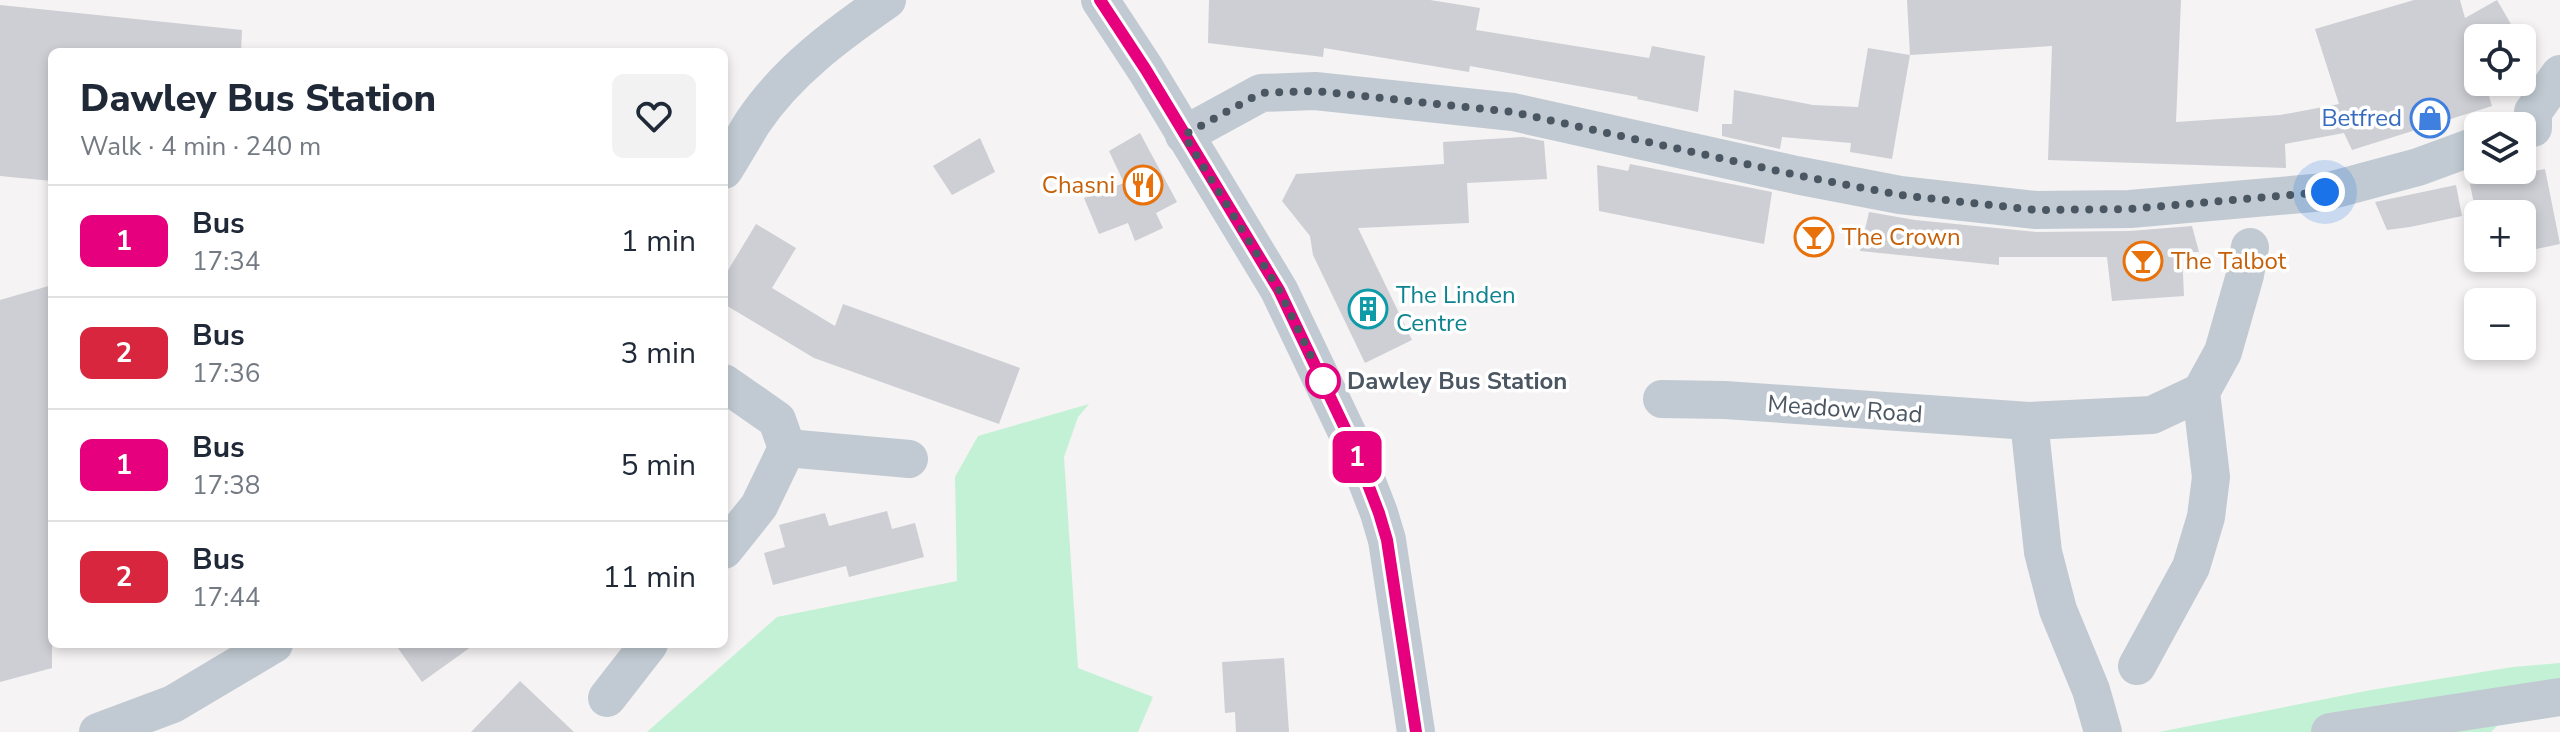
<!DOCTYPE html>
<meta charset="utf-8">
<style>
:root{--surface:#fff;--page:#f2f2f3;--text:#1f2937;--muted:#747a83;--line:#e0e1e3}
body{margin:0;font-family:"Nunito Sans",sans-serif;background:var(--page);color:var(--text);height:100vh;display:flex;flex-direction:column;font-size:30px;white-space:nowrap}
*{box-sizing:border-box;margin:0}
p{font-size:26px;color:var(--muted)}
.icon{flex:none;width:44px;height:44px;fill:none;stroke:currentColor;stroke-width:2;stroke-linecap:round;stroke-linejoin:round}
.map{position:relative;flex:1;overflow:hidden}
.sheet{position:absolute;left:48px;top:48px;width:680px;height:600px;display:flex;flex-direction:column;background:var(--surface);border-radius:12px;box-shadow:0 4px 12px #0003}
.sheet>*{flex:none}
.badge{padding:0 16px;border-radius:12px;font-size:28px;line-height:52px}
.controls{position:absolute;left:2464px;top:24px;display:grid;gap:16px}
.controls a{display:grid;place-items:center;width:72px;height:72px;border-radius:12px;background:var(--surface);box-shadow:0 4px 12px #0003;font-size:40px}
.you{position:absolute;width:40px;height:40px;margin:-20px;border:6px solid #fff;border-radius:50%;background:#1a73e8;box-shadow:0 0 0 12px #1a73e833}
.map>.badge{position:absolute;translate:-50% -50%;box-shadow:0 0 0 4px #fff}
.round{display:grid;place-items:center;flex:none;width:84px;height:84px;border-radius:12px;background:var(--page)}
.headline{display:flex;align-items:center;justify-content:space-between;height:136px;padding:0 32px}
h1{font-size:38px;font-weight:800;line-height:60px}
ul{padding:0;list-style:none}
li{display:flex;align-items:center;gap:24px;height:112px;padding:0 32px;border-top:2px solid var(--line)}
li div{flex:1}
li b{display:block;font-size:30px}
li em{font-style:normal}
li .badge{min-width:88px;font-weight:700;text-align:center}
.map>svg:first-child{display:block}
.green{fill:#c3f1d5}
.building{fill:#cdcfd5}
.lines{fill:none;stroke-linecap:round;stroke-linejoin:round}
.minor{stroke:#c1cad2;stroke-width:38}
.line-casing{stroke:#fff;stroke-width:18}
.line{stroke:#e6007e;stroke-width:12}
.walk{stroke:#4a5661;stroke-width:8;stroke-dasharray:0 14.4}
.stop-dot{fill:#fff;stroke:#e6007e;stroke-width:4}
.labels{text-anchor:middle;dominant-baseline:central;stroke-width:7;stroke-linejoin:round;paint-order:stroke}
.shop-label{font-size:24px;fill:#366cbe;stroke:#fff;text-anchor:end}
.food-label{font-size:24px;fill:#c56008;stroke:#fff;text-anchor:start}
.culture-label{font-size:24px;fill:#0d838f;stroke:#fff;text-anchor:start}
.stop-label{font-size:24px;font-weight:bold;fill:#4a5661;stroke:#fff;text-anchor:start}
.street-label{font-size:24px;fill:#4a5661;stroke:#fff}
</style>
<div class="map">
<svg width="2560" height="732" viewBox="0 0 2560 732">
<rect width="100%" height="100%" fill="#f5f3f3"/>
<g class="green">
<path d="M1089,404L1078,417L1064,457L1078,668L1153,697L1138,732H647L777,617L957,581L955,477L978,436Z"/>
<path d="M2560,663V697L2521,702L2491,732H2159L2371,690L2513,667Z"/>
</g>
<g class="building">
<path d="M1209,0H1430L1480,8L1476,30L1649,58L1652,46L1705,56L1698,112L1637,99L1638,97L1470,66L1469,72L1324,48L1323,57L1208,43Z"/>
<path d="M1907,0H2181L2176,122L2280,115L2339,104L2315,29L2414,0H2460L2465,18L2497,0L2519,38H2478V82H2513L2489,96L2492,106L2352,150L2344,133L2285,144L2286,168L2048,160L2052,46L1910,55Z"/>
<path d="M0,5L242,30L241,52H52V181L0,176Z"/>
<path d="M1868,48L1910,55L1892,159L1850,152L1851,143L1782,137L1780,149L1722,136V124H1732L1734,90L1813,105L1858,107Z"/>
<path d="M1140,133L1177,202L1156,213L1163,228L1135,241L1128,223L1099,234L1084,198L1124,183L1109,151Z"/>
<path d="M1523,137L1544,141L1547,179L1467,183L1469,223L1358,228L1412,340L1365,363L1313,255L1310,236L1282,201L1296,174L1444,164L1443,142Z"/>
<path d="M980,138L995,172L952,195L933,166Z"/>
<path d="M1630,164L1772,192L1764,244L1599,211L1597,165L1628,171Z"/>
<path d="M2545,169L2560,244L2522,252V214H2478V224L2470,184Z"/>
<path d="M2456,185L2462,216L2410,227L2387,230L2375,202Z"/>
<path d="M1869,212L1915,220L2036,232L2130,231L2192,226L2199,252H2182L2184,296L2112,301L2107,257H1999V265L1860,251Z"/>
<path d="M756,224L796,248L772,288L835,326L843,304L1020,368L999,424L814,358L724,304V277Z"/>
<path d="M52,285V668L0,682V300Z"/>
<path d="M887,511L892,529L915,523L924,557L849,577L846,566L773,585L764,553L785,547L779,525L825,513L829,526Z"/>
<path d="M395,644H475L422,682Z"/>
<path d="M1284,658L1289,732H1236L1235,712L1225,713L1222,662Z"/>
<path d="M520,681L574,732H471Z"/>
</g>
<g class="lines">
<g class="minor">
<path d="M1100,0L1146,70L1279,290L1352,443L1379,513L1387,540L1416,732"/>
<path d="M2533,128V112L2560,74"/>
<path d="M1184,135L1261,93L1315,91L1513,112L1796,175L1900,195L2036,210L2130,209L2325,192L2418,167L2478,145"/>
<path d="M724,170C734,154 743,138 753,122C787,71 838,34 887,0"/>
<path d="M724,383L777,420L787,448L759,506L724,550"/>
<path d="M1662,399L1725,400L2029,421L2152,415L2201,392"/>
<path d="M2029,421L2043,552L2058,610L2091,690L2103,732"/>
<path d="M787,448L909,459"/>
<path d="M2137,666L2191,567L2206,517L2211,477L2201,392L2223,352L2245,275L2250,247"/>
<path d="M607,698L649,644"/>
<path d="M98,732L173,704L274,644"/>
<path d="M2330,732L2560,697"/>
</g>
</g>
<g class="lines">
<defs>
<path id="line" d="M1100,0L1146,70L1279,290L1352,443L1379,513L1387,540L1416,732"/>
</defs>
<use href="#line" class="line-casing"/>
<use href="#line" class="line"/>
<path class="walk" d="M1323,381L1279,290L1184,135L1261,93L1315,91L1513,112L1796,175L1900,195L2036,210L2130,209L2325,192"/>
</g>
<defs>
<symbol id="shop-ring" viewBox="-11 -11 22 22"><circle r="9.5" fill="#fff" stroke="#3f7fe0" stroke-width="1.5"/><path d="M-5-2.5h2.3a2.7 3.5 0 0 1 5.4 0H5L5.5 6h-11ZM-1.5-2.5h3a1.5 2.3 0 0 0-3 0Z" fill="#3f7fe0"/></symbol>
<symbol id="restaurant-ring" viewBox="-11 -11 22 22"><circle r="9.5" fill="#fff" stroke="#e8710a" stroke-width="1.5"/><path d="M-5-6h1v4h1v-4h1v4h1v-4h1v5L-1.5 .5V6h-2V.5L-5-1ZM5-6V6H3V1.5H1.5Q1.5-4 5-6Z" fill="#e8710a"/></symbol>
<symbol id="bar-ring" viewBox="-11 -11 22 22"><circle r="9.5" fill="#fff" stroke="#e8710a" stroke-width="1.5"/><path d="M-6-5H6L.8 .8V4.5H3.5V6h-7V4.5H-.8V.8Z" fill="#e8710a"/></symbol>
<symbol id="building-ring" viewBox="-11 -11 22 22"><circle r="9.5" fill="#fff" stroke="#0f9aa8" stroke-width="1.5"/><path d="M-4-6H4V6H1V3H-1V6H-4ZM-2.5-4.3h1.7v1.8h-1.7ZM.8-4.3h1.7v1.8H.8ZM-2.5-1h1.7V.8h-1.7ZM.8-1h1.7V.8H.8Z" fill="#0f9aa8"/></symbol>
</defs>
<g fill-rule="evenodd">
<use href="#shop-ring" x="2408" y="96" width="44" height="44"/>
<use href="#restaurant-ring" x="1121" y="163" width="44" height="44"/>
<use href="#bar-ring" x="1792" y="215" width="44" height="44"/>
<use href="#bar-ring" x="2121" y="239" width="44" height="44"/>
<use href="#building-ring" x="1346" y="287" width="44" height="44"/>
</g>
<circle class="stop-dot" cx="1323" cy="381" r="16"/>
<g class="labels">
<g class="shop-label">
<text x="2402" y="118">Betfred</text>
</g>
<g class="food-label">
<text x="1115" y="185" text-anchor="end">Chasni</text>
<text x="1842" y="237">The Crown</text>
<text x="2171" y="261">The Talbot</text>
</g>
<g class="culture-label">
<text x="1396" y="295">The Linden<tspan x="1396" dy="28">Centre</tspan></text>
</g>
<g class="stop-label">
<text x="1347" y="381">Dawley Bus Station</text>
</g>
<g class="street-label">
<text transform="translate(1845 409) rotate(4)">Meadow Road</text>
</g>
</g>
</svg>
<div class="controls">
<a><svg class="icon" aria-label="locate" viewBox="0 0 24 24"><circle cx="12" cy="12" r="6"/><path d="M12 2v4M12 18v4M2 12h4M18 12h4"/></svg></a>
<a><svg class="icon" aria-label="layers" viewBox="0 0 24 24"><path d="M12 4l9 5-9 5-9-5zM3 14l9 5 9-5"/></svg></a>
<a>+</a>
<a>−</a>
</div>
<div class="you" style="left:2325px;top:192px"></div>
<b class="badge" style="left:1357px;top:457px;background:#e6007e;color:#fff">1</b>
<section class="sheet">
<div class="headline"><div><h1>Dawley Bus Station</h1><p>Walk · 4 min · 240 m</p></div><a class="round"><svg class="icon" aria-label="heart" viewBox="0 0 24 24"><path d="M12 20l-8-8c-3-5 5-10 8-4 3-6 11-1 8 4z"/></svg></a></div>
<ul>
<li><span class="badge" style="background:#e6007e;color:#fff">1</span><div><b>Bus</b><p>17:34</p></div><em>1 min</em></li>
<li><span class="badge" style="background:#d7263d;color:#fff">2</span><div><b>Bus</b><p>17:36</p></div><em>3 min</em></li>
<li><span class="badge" style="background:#e6007e;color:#fff">1</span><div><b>Bus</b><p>17:38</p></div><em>5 min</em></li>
<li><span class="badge" style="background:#d7263d;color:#fff">2</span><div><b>Bus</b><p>17:44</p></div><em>11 min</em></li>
</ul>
</section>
</div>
